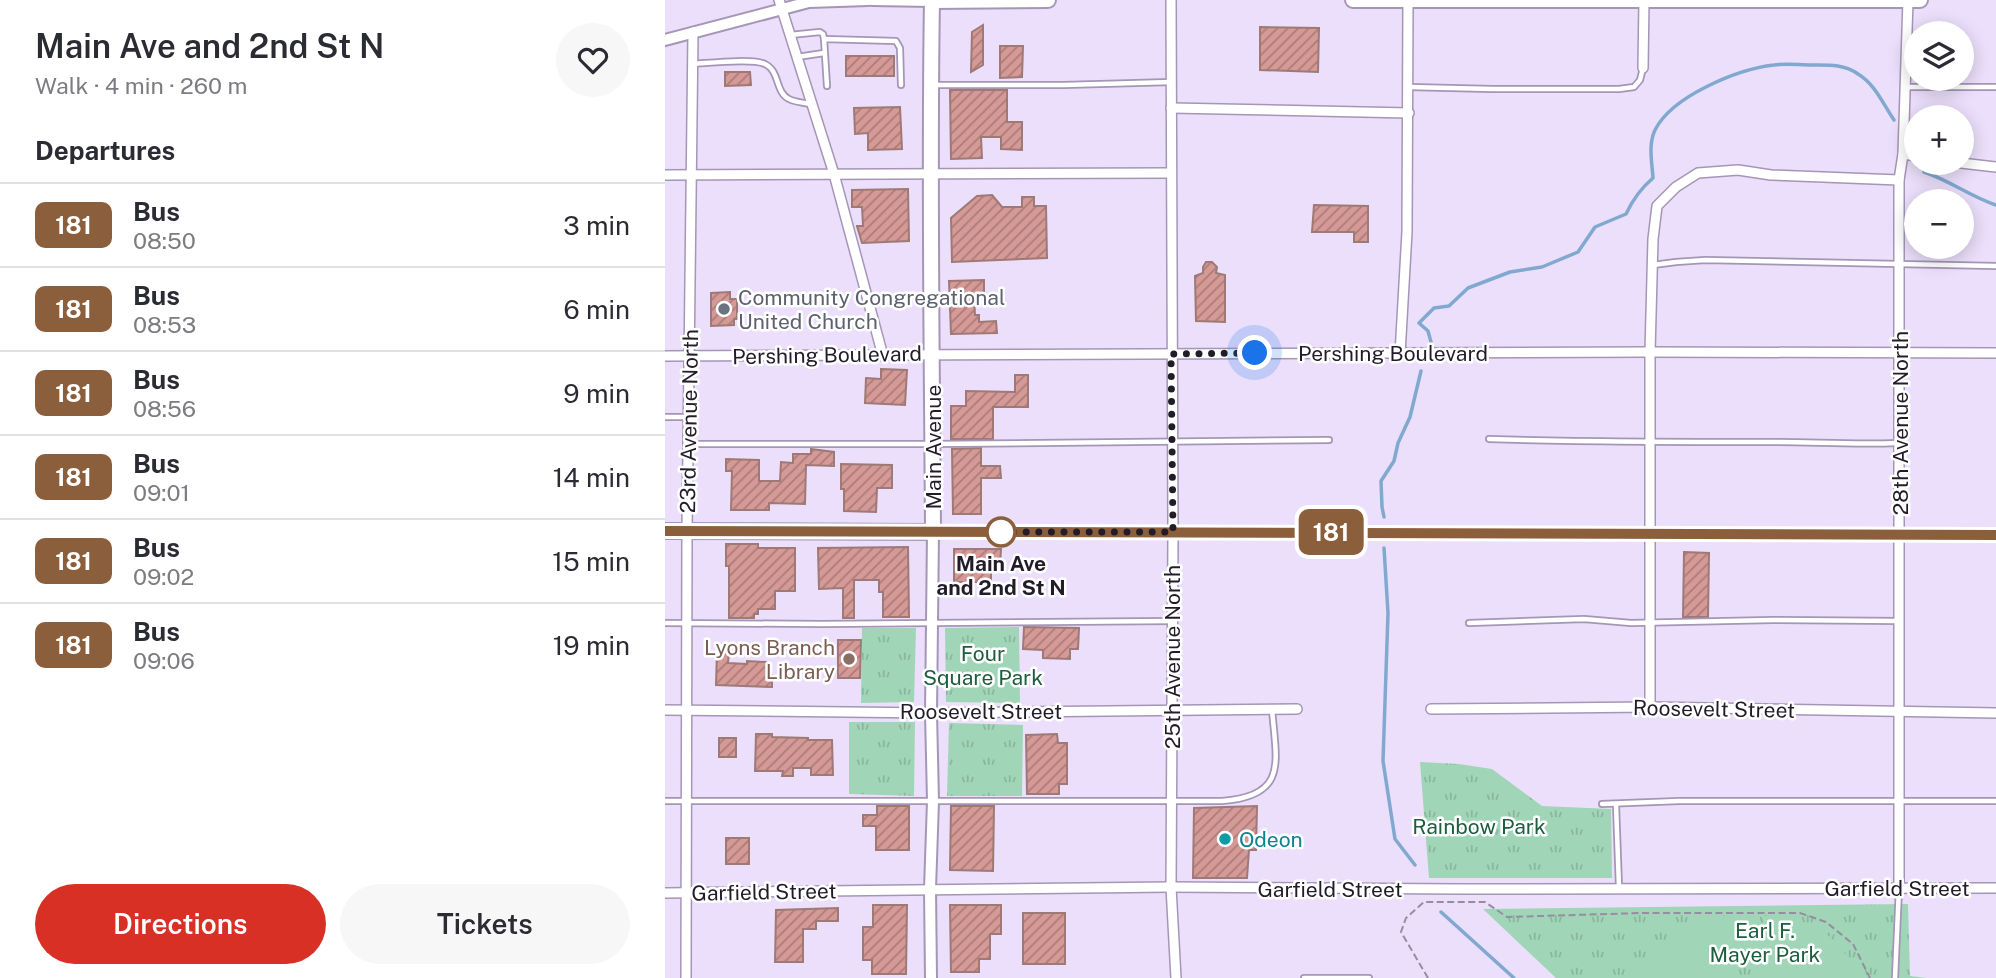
<!DOCTYPE html>
<meta charset="utf-8">
<style>
:root{--surface:#fff;--page:#f7f7f7;--text:#2b2b33;--muted:#7c7c81;--line:#e1e1e2;--accent:#d93025}
body{margin:0;font-family:"Public Sans",sans-serif;background:var(--page);color:var(--text);height:100vh;display:flex;flex-direction:column;font-size:26px;white-space:nowrap}
*{box-sizing:border-box;margin:0}
p{font-size:23px;color:var(--muted)}
.icon{flex:none;width:38px;height:38px;fill:none;stroke:currentColor;stroke-width:2;stroke-linecap:round;stroke-linejoin:round}
.map{position:relative;flex:1;overflow:hidden}
.side{display:flex;flex-direction:column;background:var(--surface);width:665px}
.side>*{flex:none}
.badge{padding:0 14px;border-radius:10px;font-size:24px;line-height:46px}
.buttons{position:absolute;left:1239px;top:21px;display:grid;gap:14px}
.buttons a{display:grid;place-items:center;width:70px;height:70px;border-radius:50%;background:var(--surface);box-shadow:0 4px 18px #0003;font-size:35px}
.you{position:absolute;width:35px;height:35px;margin:-18px;border:5px solid #fff;border-radius:50%;background:#1a73e8;box-shadow:0 0 0 10px #1a73e833}
.map>.badge{position:absolute;translate:-50% -50%;box-shadow:0 0 0 4px #fff}
h2{padding:0 35px;font-size:26px;line-height:63px}
.round{display:grid;place-items:center;flex:none;width:74px;height:74px;border-radius:37px;background:var(--page)}
.headline{display:flex;align-items:center;justify-content:space-between;height:119px;padding:0 35px}
h1{font-size:33px;font-weight:600;line-height:52px}
.cta{display:flex;gap:14px;margin-top:auto;padding:14px 35px}
.cta a{flex:1;height:80px;border-radius:42px;background:var(--accent);color:#fff;font-size:28px;font-weight:600;line-height:80px;text-align:center}
.cta a+a{background:var(--page);color:var(--text)}
ul{padding:0;list-style:none}
li{display:flex;align-items:center;gap:21px;height:84px;padding:0 35px;border-top:2px solid var(--line)}
li div{flex:1}
li b{display:block;font-size:26px}
li em{font-style:normal}
li .badge{min-width:77px;font-weight:700;text-align:center}
main{display:flex;flex:1;min-height:0}
.map>svg:first-child{display:block}
.park{fill:url(#park-tufts)}
.garden{fill:#a1d5b7}
.lines{fill:none;stroke-linecap:round;stroke-linejoin:round}
.stream{stroke:#81a9d0;stroke-width:3.5}
.building{fill:url(#building-hatch);stroke:#9f7976;stroke-width:2}
.service-casing{stroke:#a596b6;stroke-width:8}
.minor-casing{stroke:#a596b6;stroke-width:12}
.tertiary-casing{stroke:#a596b6;stroke-width:14}
.primary-casing{stroke:#a596b6;stroke-width:18}
.path{stroke:#968da2;stroke-width:2;stroke-dasharray:7 3.5;stroke-linecap:butt}
.service{stroke:#fff;stroke-width:4.5}
.minor{stroke:#fff;stroke-width:9}
.tertiary{stroke:#fff;stroke-width:10}
.primary{stroke:#fff;stroke-width:14}
.line-casing{stroke:#fff;stroke-width:16}
.line{stroke:#8b5e3c;stroke-width:10}
.walk{stroke:#221c29;stroke-width:7;stroke-dasharray:0 12.6}
.worship-dot{fill:#6b7280;stroke:#fff;stroke-width:2.5}
.stop-dot{fill:#fff;stroke:#8b5e3c;stroke-width:3.5}
.education-dot{fill:#8d6e63;stroke:#fff;stroke-width:2.5}
.culture-dot{fill:#0f9aa8;stroke:#fff;stroke-width:2.5}
.labels{text-anchor:middle;dominant-baseline:central;stroke-width:5;stroke-linejoin:round;paint-order:stroke}
.worship-label{font-size:21px;fill:#5b616d;stroke:#fff;text-anchor:start}
.street-label{font-size:21px;fill:#221c29;stroke:#fff}
.stop-label{font-size:21px;font-weight:bold;fill:#221c29;stroke:#fff}
.education-label{font-size:21px;fill:#785e54;stroke:#fff;text-anchor:end}
.park-label{font-size:21px;fill:#1e5d3e;stroke:#fff}
.culture-label{font-size:21px;fill:#0d838f;stroke:#fff;text-anchor:start}
</style>
<main>
<section class="side">
<div class="headline"><div><h1>Main Ave and 2nd St N</h1><p>Walk · 4 min · 260 m</p></div><a class="round"><svg class="icon" aria-label="heart" viewBox="0 0 24 24"><path d="M12 20l-8-8c-3-5 5-10 8-4 3-6 11-1 8 4z"/></svg></a></div>
<h2>Departures</h2>
<ul>
<li><span class="badge" style="background:#8b5e3c;color:#fff">181</span><div><b>Bus</b><p>08:50</p></div><em>3 min</em></li>
<li><span class="badge" style="background:#8b5e3c;color:#fff">181</span><div><b>Bus</b><p>08:53</p></div><em>6 min</em></li>
<li><span class="badge" style="background:#8b5e3c;color:#fff">181</span><div><b>Bus</b><p>08:56</p></div><em>9 min</em></li>
<li><span class="badge" style="background:#8b5e3c;color:#fff">181</span><div><b>Bus</b><p>09:01</p></div><em>14 min</em></li>
<li><span class="badge" style="background:#8b5e3c;color:#fff">181</span><div><b>Bus</b><p>09:02</p></div><em>15 min</em></li>
<li><span class="badge" style="background:#8b5e3c;color:#fff">181</span><div><b>Bus</b><p>09:06</p></div><em>19 min</em></li>
</ul>
<div class="cta"><a>Directions</a><a>Tickets</a></div>
</section>
<div class="map">
<svg width="1331" height="978" viewBox="0 0 1331 978">
<defs>
<pattern id="park-tufts" width="24" height="20" patternUnits="userSpaceOnUse" patternTransform="scale(1.75)"><rect width="24" height="20" fill="#a1d5b7"/><path d="M3 7l-1-3M5 7V3M7 7l1-3M15 17l-1-3M17 17v-4M19 17l1-3" fill="none" stroke="#8ab69d"/></pattern>
<pattern id="building-hatch" width="6" height="6" patternUnits="userSpaceOnUse" patternTransform="scale(1.75)"><rect width="6" height="6" fill="#d59996"/><path d="M-1 1l2-2M0 6l6-6M5 7l2-2" fill="none" stroke="#ac7c7a"/></pattern>
</defs>
<rect width="100%" height="100%" fill="#ebdffb"/>
<g class="park">
<path d="M354,627L355,703L281,702L280,628Z"/>
<path d="M197,628H251L249,702L196,703Z"/>
<path d="M184,722H250L249,796L184,794Z"/>
<path d="M284,723L358,725L357,796H282Z"/>
<path d="M755,762L794,764L827,769L877,806L946,809L947,878H764Z"/>
<path d="M1243,904L1245,976L1262,978H891L818,909Z"/>
</g>
<g class="garden">
<path d="M1062,915H1073V978H975C991,940 1023,922 1062,915Z"/>
<path d="M1099,916C1144,916 1176,935 1194,978H1096Z"/>
</g>
<g class="lines">
<g class="stream">
<path d="M1259,172C1284,180 1306,197 1331,205"/>
<path d="M766,342L763,331L754,323L769,308L784,306L803,288L845,272L877,267L913,252L930,227L961,214C968,199 975,189 988,178C987,162 983,145 990,130C1007,96 1073,69 1109,65C1121,63 1134,65 1147,65C1163,65 1179,64 1193,74C1210,84 1218,104 1229,120"/>
<path d="M719,517L717,507L716,481L729,461L733,443L745,417L756,371"/>
<path d="M719,548L723,613L718,761L730,839L750,865"/>
<path d="M776,912L849,978"/>
</g>
</g>
<g class="building">
<path d="M318,25V65L306,72L307,32Z"/>
<path d="M595,27L654,28L653,72L595,70Z"/>
<path d="M335,46H358L357,77L335,78Z"/>
<rect x="181" y="56" width="48" height="20"/>
<path d="M60,72H85L86,85L60,86Z"/>
<path d="M285,90H342V122H357V150L336,149V137H316L317,158L286,159Z"/>
<path d="M235,107L237,149L203,150V133L190,134L189,108Z"/>
<path d="M243,189L244,241L197,243L192,226H198L197,207H187V190Z"/>
<path d="M327,195L337,207H357V197H369V206H381L382,258L287,262L286,218L312,196Z"/>
<path d="M649,205L703,206V242H689V232H647Z"/>
<path d="M541,262H547L552,267L551,273L560,275V322L531,321L530,276L538,273V267Z"/>
<path d="M319,280V294H309L310,315H314V322L331,321L332,333L286,334L284,281Z"/>
<path d="M65,292V299H72V319H69V325L46,326V293Z"/>
<path d="M216,369L242,370L240,405L200,403L201,378L216,379Z"/>
<path d="M350,375H363V407H328V439H286V406H301V391L350,392Z"/>
<path d="M316,448V466H335L336,478H316V514H288L287,449Z"/>
<path d="M146,449L169,452V466L141,465L140,504L104,503V510H66L67,471H61V459L94,460V481H115L116,462L128,463V454H146Z"/>
<path d="M176,464L227,465V488H212L211,512L179,511V489H176Z"/>
<path d="M61,544H93V548H130V591H110V609H93V614H89V618H64V566H61Z"/>
<path d="M243,547L244,617H218V592H214V580H189V618H178V588L154,589L153,548Z"/>
<path d="M289,549H336L335,566H326V582H289Z"/>
<path d="M1019,552L1044,553L1043,617H1018Z"/>
<path d="M359,627L414,628L413,649H405V659L378,658V650L358,649Z"/>
<path d="M173,640H196L195,678H173Z"/>
<path d="M52,651L64,652L63,663L82,664V661L101,662V675H107V687L51,685Z"/>
<path d="M91,734H107V737L143,738V740H167L168,775H146V768H128V776H117L118,771H90Z"/>
<path d="M392,734L393,743H402V784H394V794H362L361,735Z"/>
<rect x="54" y="738" width="17" height="19"/>
<path d="M212,806H244V850H211V826H198V815H212Z"/>
<path d="M286,806H329L328,871L285,870Z"/>
<path d="M592,806L591,850H584L582,878H528L529,808Z"/>
<rect x="61" y="838" width="23" height="26"/>
<path d="M208,905H242L241,974H207V960H198V927H208Z"/>
<path d="M285,905H336V934H325V959H314V972H286Z"/>
<path d="M173,908V921H151V929H138V962H110L111,910Z"/>
<rect x="358" y="913" width="42" height="51"/>
</g>
<g class="lines">
<defs>
<g id="service">
<path d="M125,35L155,32L158,34L159,39"/>
<path d="M132,57L159,53"/>
<path d="M28,64C45,63 86,58 100,64C115,71 110,92 124,99C130,102 139,103 146,104"/>
<path d="M270,85H399L507,82"/>
<path d="M162,86L159,39L231,41L235,48L236,85"/>
<path d="M744,87L827,89H954L969,87L975,80L978,68"/>
<path d="M1241,87H1331"/>
<path d="M988,265L1011,262L1040,260L1331,266"/>
<path d="M0,417H24"/>
<path d="M824,439C919,442 1014,442 1109,442C1150,442 1191,445 1232,443"/>
<path d="M25,444H267L664,440"/>
<path d="M0,623L157,624L507,621"/>
<path d="M804,623L919,619L966,623L1107,620L1233,621"/>
<path d="M0,801H557C624,796 611,761 607,709"/>
<path d="M937,804L1014,801H1331"/>
<path d="M951,805L954,887"/>
<path d="M639,978H704"/>
<path d="M1230,978L1234,888"/>
</g>
<g id="minor">
<path d="M114,0L169,174L218,356"/>
<path d="M506,0L508,532L506,887L511,978"/>
<path d="M978,68L979,0"/>
<path d="M506,108L744,113"/>
<path d="M1238,154L1251,156"/>
<path d="M1296,163L1331,167"/>
<path d="M0,175L505,173"/>
<path d="M735,354L742,232L743,0"/>
<path d="M0,356L985,352L1331,353"/>
<path d="M985,707V352L988,239L992,206L1011,187L1033,173L1073,170L1106,175L1234,180"/>
<path d="M766,709L985,707L1331,713"/>
<path d="M0,710L266,713L632,709"/>
<path d="M1234,888V180L1238,154L1243,0"/>
<path d="M0,893L506,887L794,889L1331,888"/>
<path d="M21,978L22,531L28,32"/>
</g>
<g id="tertiary">
<path d="M207,0L267,1"/>
<path d="M0,40L144,2L203,0"/>
<path d="M266,978L265,889L268,801L266,713L268,532L1331,535"/>
</g>
<g id="primary">
<path d="M688,0H1255"/>
<path d="M267,1L383,0"/>
<path d="M0,531L268,532C267,355 264,177 267,0"/>
</g>
</defs>
<use href="#service" class="service-casing"/>
<use href="#minor" class="minor-casing"/>
<use href="#tertiary" class="tertiary-casing"/>
<use href="#primary" class="primary-casing"/>
<path class="path" d="M763,978L736,932L741,918L759,902H820L842,917L976,913H1135L1161,922L1188,944L1205,978"/>
<use href="#service" class="service"/>
<use href="#minor" class="minor"/>
<use href="#tertiary" class="tertiary"/>
<use href="#primary" class="primary"/>
</g>
<g class="lines">
<defs>
<path id="line" d="M0,531L1331,535"/>
</defs>
<use href="#line" class="line-casing"/>
<use href="#line" class="line"/>
<path class="walk" d="M336,532H508L506,354L590,353"/>
</g>
<circle class="worship-dot" cx="59" cy="309" r="7"/>
<circle class="stop-dot" cx="336" cy="532" r="14"/>
<circle class="education-dot" cx="184" cy="659" r="7"/>
<circle class="culture-dot" cx="560" cy="839" r="7"/>
<g class="labels">
<g class="worship-label">
<text x="73" y="297">Community Congregational<tspan x="73" dy="24">United Church</tspan></text>
</g>
<g class="street-label">
<text x="728" y="353">Pershing Boulevard</text>
<text transform="translate(162 355) rotate(-1)">Pershing Boulevard</text>
<text transform="translate(24 421) rotate(-89)">23rd Avenue North</text>
<text transform="translate(1235 423) rotate(-90)">28th Avenue North</text>
<text transform="translate(268 447) rotate(-90)">Main Avenue</text>
<text transform="translate(507 657) rotate(-90)">25th Avenue North</text>
<text transform="translate(1049 709) rotate(1)">Roosevelt Street</text>
<text x="316" y="711">Roosevelt Street</text>
<text x="1232" y="888">Garfield Street</text>
<text x="665" y="889">Garfield Street</text>
<text transform="translate(99 892) rotate(-1)">Garfield Street</text>
</g>
<g class="stop-label">
<text x="336" y="563">Main Ave<tspan x="336" dy="24">and 2nd St N</tspan></text>
</g>
<g class="education-label">
<text x="170" y="647">Lyons Branch<tspan x="170" dy="24">Library</tspan></text>
</g>
<g class="park-label">
<text x="318" y="653">Four<tspan x="318" dy="24">Square Park</tspan></text>
<text x="814" y="826">Rainbow Park</text>
<text x="1100" y="930">Earl F.<tspan x="1100" dy="24">Mayer Park</tspan></text>
</g>
<g class="culture-label">
<text x="574" y="839">Odeon</text>
</g>
</g>
</svg>
<div class="buttons">
<a><svg class="icon" aria-label="layers" viewBox="0 0 24 24"><path d="M12 4l9 5-9 5-9-5zM3 14l9 5 9-5"/></svg></a>
<a>+</a>
<a>−</a>
</div>
<div class="you" style="left:590px;top:353px"></div>
<b class="badge" style="left:666px;top:532px;background:#8b5e3c;color:#fff">181</b>
</div>
</main>
